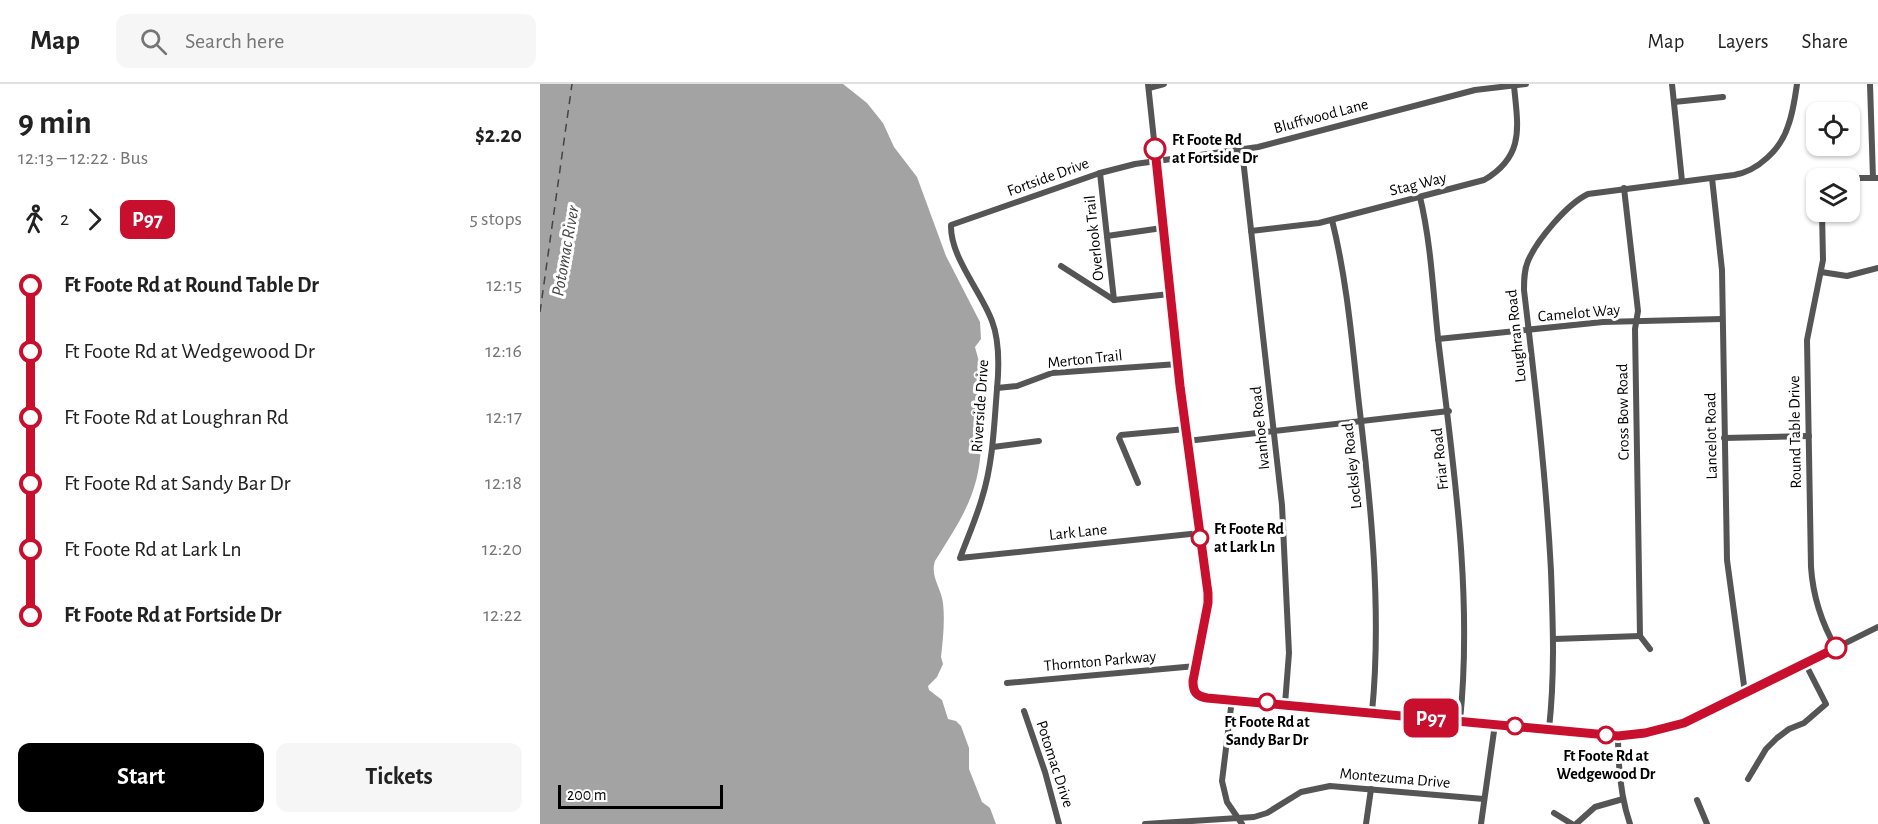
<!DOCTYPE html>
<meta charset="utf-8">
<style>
:root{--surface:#fff;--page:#f6f6f6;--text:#222;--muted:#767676;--line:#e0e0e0;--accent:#000}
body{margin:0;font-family:"Alegreya Sans",sans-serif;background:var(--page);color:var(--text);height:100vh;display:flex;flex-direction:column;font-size:22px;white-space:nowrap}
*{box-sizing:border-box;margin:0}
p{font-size:20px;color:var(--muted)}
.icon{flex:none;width:33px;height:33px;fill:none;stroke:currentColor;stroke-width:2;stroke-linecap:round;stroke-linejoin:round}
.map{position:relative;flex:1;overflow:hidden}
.panel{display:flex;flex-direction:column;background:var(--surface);width:540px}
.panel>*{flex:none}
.badge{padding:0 12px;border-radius:9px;font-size:21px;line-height:39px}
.buttons{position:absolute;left:1266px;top:18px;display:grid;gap:12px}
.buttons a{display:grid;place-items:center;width:54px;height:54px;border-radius:12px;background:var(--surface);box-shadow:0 2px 4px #0004;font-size:30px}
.scale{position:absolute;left:18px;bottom:15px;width:165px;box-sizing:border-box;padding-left:6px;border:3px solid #000;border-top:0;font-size:16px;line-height:21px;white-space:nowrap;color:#000;-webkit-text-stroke:4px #fff;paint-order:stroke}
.map>.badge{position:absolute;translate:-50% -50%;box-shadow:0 0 0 3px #fff}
.legs{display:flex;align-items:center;gap:9px;height:66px;padding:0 18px;font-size:20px}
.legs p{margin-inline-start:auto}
.head{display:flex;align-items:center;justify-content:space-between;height:102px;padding:0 18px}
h1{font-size:33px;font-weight:600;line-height:45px}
.cta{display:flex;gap:12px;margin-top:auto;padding:12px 18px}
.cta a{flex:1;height:69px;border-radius:12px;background:var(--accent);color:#fff;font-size:24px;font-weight:600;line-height:69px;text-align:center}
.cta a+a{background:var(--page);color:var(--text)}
ul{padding:0 18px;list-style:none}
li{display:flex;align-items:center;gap:21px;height:66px;font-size:22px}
li i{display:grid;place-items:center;width:9px;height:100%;margin:0 8px;background:currentColor}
li i::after{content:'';width:15px;height:15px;margin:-8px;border:4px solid;border-radius:50%;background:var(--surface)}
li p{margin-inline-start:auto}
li:first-child i{background:linear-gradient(#0000 50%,currentColor 0)}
li:last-child i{background:linear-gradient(currentColor 50%,#0000 0)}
header{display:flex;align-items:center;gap:36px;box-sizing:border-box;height:84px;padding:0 30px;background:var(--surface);border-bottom:2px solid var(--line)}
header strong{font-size:28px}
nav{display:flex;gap:33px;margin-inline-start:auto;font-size:21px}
.search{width:420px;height:54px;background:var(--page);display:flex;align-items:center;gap:15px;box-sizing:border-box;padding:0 21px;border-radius:12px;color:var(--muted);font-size:22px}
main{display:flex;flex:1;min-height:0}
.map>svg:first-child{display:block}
.water{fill:#a3a3a3}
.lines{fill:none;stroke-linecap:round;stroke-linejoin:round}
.ferry{stroke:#444;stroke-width:1.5;stroke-dasharray:8 6;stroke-linecap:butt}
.minor{stroke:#555;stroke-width:6}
.line-1-casing{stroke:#fff;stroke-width:14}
.line-1{stroke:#c8102e;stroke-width:9}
.stop-1-dot{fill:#fff;stroke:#c8102e;stroke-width:3}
.labels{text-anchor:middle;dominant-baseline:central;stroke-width:6;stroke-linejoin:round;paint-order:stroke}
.street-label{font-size:16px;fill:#000;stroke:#fff}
.stop-label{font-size:16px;font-weight:bold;fill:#000;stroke:#fff;text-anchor:start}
.water-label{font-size:18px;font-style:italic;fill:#444;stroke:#fff}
</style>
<header>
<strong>Map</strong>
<div class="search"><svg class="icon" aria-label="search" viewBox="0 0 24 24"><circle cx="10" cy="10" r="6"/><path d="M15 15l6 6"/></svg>Search here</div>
<nav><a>Map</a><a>Layers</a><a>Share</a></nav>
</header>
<main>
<section class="panel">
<div class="head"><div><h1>9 min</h1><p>12:13 – 12:22 · Bus</p></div><b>$2.20</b></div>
<div class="legs"><svg class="icon" aria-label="walk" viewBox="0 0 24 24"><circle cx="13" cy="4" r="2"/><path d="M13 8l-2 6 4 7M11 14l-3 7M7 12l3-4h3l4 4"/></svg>2<svg class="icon" aria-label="forward" viewBox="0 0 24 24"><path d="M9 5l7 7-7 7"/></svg><b class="badge" style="background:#c8102e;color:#fff">P97</b><p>5 stops</p></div>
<ul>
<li><i style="color:#c8102e"></i><b>Ft Foote Rd at Round Table Dr</b><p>12:15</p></li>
<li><i style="color:#c8102e"></i><span>Ft Foote Rd at Wedgewood Dr</span><p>12:16</p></li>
<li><i style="color:#c8102e"></i><span>Ft Foote Rd at Loughran Rd</span><p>12:17</p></li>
<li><i style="color:#c8102e"></i><span>Ft Foote Rd at Sandy Bar Dr</span><p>12:18</p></li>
<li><i style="color:#c8102e"></i><span>Ft Foote Rd at Lark Ln</span><p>12:20</p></li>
<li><i style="color:#c8102e"></i><b>Ft Foote Rd at Fortside Dr</b><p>12:22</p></li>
</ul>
<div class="cta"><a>Start</a><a>Tickets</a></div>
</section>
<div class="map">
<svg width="1338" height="740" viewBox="0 0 1338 740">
<rect width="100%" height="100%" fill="#fff"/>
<path class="water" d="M0,0H303L327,19L343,39L354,63L377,93L406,172L440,238L441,255L435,263C441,286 450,307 436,328C442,339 441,347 441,360C440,409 420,437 395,477C390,493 401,503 403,519C405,536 403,556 401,573L403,580L397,593L388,602L389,606L402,616L408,635L416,637L421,642L429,664V685L442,718L450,724L456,740H0Z"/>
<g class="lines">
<path class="ferry" d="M0,228L32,0"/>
<g class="minor">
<path d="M608,0L638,280L668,509L653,597C653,608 656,612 667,614L1078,652L1105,649L1144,639L1338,543"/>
<path d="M1132,0L1142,97"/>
<path d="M1330,0L1333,94"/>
<path d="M609,4L624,0"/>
<path d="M1134,18L1183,13"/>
<path d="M702,66L742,421L749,569L745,620"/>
<path d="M560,89L574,216"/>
<path d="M1172,94L1182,186L1187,476L1205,609"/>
<path d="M1307,94H1338"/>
<path d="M1084,104L1098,227L1095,245L1100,552"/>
<path d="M880,113C891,159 893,207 898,254C913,380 933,509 920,637"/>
<path d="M1282,128L1283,176L1267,256L1271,483C1273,513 1281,538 1296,564"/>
<path d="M792,136C807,196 812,258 819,320C831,420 842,528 832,628"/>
<path d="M711,147L779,139L944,96C985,72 978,43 974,2"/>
<path d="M567,152L622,144"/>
<path d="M521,182L574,216"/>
<path d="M1281,188L1307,192L1338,184"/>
<path d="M574,216L630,210"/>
<path d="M898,255L1063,238L1182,235"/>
<path d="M457,304L477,302L512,289L638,280"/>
<path d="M1184,354L1269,352"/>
<path d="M647,357L909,327"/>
<path d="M453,363L499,357"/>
<path d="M598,399L579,354L581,351L646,345"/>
<path d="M660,449L420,474C427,455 436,435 442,414C453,379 454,342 457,305C459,284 460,258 452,237C441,207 410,173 411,141L560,89L595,80L718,63L935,6L986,0"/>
<path d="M1100,552L1110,565"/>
<path d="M1014,555L1100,552"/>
<path d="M467,599L656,582"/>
<path d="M692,615L682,697L687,718L702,740"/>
<path d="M484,627L505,688L519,740"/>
<path d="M1009,645C1015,590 1013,542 1011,487C1006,392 995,299 984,206C984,196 984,186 988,177C997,156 1027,120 1048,110L1194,91C1218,87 1241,65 1248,42C1253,29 1255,14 1257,0"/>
<path d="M1078,652C1078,682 1080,711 1090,740"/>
<path d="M1208,695L1226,665L1237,654L1249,645L1264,639L1286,620L1265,579"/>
<path d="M1157,716L1167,740"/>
<path d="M1014,729L1032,740"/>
<path d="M605,740L714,733L727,729L761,708L790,702L944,715"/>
<path d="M826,740L831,705"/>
<path d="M941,740L955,640"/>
<path d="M1036,740L1055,723L1083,715"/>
</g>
</g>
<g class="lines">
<defs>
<path id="line-1" d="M615,65L640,302L668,509V519L653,597C653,608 656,612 667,614L1078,652L1105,649L1144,639L1296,564"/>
</defs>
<use href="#line-1" class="line-1-casing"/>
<use href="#line-1" class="line-1"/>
</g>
<g class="stop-1-dot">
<circle cx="615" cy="65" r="10"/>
<circle cx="660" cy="454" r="8"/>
<circle cx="1296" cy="564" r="10"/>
<circle cx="727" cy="618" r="8"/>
<circle cx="975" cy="642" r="8"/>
<circle cx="1066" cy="651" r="8"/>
</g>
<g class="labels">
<g class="street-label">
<text transform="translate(781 32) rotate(-15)">Bluffwood Lane</text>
<text transform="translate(508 93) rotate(-20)">Fortside Drive</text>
<text transform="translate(878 100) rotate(-14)">Stag Way</text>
<text transform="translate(554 154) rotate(-96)">Overlook Trail</text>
<text transform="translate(1039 229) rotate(-5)">Camelot Way</text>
<text transform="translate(976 252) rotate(-96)">Loughran Road</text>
<text transform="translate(545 275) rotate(-6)">Merton Trail</text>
<text transform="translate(440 322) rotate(-86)">Riverside Drive</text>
<text transform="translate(1083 328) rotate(-91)">Cross Bow Road</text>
<text transform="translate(720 344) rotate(-96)">Ivanhoe Road</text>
<text transform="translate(1255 348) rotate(-91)">Round Table Drive</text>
<text transform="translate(1171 352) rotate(-91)">Lancelot Road</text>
<text transform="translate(900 375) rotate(-96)">Friar Road</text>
<text transform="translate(812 382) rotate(-96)">Locksley Road</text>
<text transform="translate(538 448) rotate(-6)">Lark Lane</text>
<text transform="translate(560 577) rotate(-5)">Thornton Parkway</text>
<text transform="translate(515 680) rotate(72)">Potomac Drive</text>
<text transform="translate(855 694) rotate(5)">Montezuma Drive</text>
</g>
<g class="stop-label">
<text x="632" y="56">Ft Foote Rd<tspan x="632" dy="18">at Fortside Dr</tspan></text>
<text x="674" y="445">Ft Foote Rd<tspan x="674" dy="18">at Lark Ln</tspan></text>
<text x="727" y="638" text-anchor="middle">Ft Foote Rd at<tspan x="727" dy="18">Sandy Bar Dr</tspan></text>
<text x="1066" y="672" text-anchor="middle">Ft Foote Rd at<tspan x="1066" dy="18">Wedgewood Dr</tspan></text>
</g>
<g class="water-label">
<text transform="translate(26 167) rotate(-80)">Potomac River</text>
</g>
</g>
</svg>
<div class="buttons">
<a><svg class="icon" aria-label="locate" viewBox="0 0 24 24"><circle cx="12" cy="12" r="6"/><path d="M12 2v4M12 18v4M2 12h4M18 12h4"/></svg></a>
<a><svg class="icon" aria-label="layers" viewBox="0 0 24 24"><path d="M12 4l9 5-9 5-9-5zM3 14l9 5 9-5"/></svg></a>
</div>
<div class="scale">200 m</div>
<b class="badge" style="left:891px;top:634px;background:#c8102e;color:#fff">P97</b>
</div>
</main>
